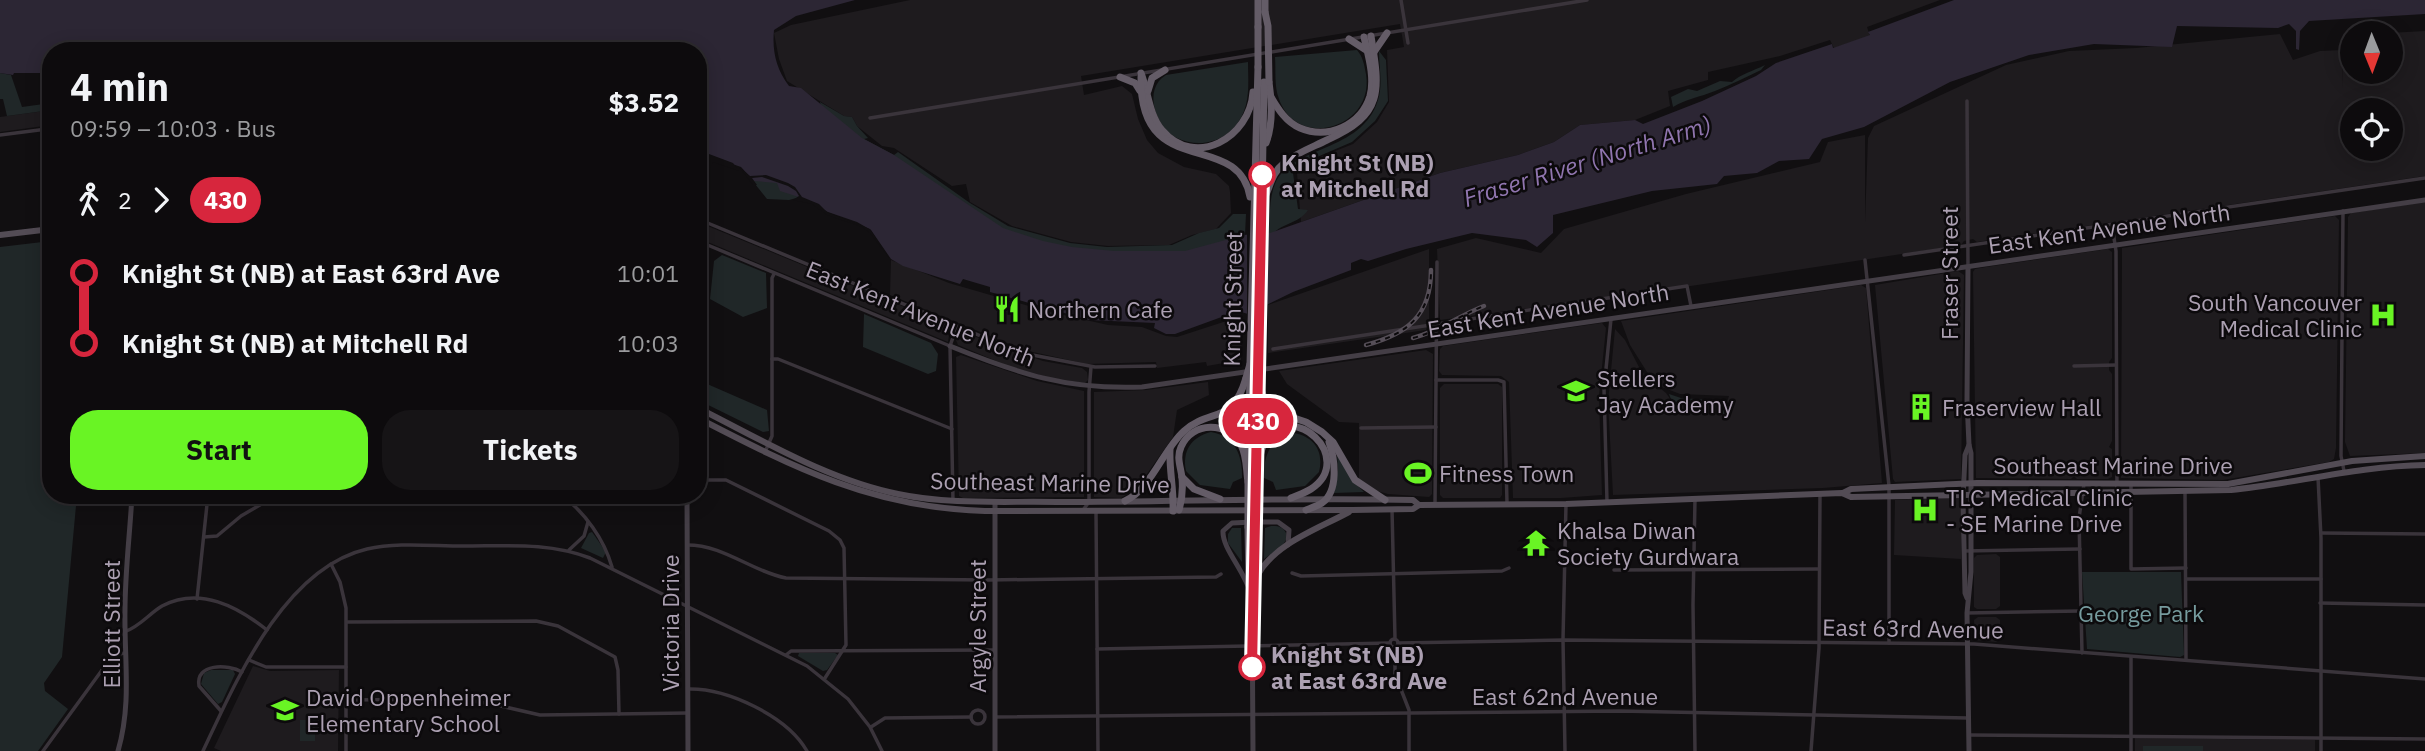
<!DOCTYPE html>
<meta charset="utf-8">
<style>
:root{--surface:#0d0b0d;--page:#161416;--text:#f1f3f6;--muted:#9a9b9d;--line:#2d2b2e;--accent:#69f424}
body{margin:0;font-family:"IBM Plex Sans",sans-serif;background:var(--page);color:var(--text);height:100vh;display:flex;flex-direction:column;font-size:26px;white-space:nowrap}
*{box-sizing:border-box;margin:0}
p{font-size:23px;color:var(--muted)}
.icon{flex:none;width:38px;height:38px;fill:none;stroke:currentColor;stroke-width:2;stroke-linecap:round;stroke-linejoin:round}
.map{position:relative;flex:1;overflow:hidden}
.drawer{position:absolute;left:42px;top:42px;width:665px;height:462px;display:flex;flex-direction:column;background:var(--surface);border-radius:28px;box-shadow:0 4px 18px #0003,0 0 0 2px var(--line)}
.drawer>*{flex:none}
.badge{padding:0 14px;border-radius:23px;font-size:24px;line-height:46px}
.needle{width:46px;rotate:179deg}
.controls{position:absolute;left:2340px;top:21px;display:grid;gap:14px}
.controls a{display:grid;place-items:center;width:63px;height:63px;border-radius:50%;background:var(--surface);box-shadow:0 4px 18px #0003,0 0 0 2px var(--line);font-size:35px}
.map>.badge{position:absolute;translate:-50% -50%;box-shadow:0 0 0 4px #fff}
.legs{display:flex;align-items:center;gap:10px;height:77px;padding:0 28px;font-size:23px}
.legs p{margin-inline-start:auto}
.overview{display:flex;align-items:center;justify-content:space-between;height:119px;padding:0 28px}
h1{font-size:38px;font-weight:800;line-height:52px}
.button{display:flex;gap:14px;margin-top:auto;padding:14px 28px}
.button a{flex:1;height:80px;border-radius:28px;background:var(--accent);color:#111;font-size:28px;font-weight:800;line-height:80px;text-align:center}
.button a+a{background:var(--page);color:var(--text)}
ul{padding:0 28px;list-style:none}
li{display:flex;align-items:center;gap:24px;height:70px;font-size:26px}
li i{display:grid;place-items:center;width:10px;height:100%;margin:0 9px;background:currentColor}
li i::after{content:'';width:18px;height:18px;margin:-9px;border:5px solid;border-radius:50%;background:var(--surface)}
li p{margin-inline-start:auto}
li:first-child i{background:linear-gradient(#0000 50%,currentColor 0)}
li:last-child i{background:linear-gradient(currentColor 50%,#0000 0)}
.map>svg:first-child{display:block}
.built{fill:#1e1b1e;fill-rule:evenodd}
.green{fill:#202728}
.water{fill:#2c2634}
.pier{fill:#110f11}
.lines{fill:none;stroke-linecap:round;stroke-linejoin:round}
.street{stroke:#3a343b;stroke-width:3.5}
.secondary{stroke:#443e46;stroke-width:5}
.primary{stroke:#534c55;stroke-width:6}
.highway{stroke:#645c67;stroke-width:7}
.rail-casing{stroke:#554e57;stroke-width:4.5}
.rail{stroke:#0c0a0c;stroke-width:2;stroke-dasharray:5;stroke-linecap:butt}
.highway-bridge{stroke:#645c67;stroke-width:7}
.line-1-casing{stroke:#fff;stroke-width:16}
.line-1{stroke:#d7263d;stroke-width:10}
.stop-1-dot{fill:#fff;stroke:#d7263d;stroke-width:3.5}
.labels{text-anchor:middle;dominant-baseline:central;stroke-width:5;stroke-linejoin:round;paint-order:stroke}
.stop-label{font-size:23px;font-weight:bold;fill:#aca0b2;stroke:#0c0a0c;text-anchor:start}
.street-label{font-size:23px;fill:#aca0b2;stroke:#0c0a0c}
.poi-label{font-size:23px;fill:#aca0b2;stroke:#0c0a0c;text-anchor:start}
.park-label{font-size:23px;fill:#769b9e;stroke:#0c0a0c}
.water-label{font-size:24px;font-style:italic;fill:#9075af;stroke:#0c0a0c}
</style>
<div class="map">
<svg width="2425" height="751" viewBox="0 0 2425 751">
<rect width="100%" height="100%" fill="#110f11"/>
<g class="built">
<path d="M910,0H1940L1867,27L1870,36L1834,48L1830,40L1780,56L1708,72V80L1668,91L1670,106L1635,120L1580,125L1554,142L1518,155L1440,173L1301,222L1297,173L1320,157L1353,144L1377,122L1389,102L1387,50L1404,47L1400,24L1081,76L1084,95L1122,86L1132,94L1138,119L1147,140L1158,153L1184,167L1216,174L1229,186L1230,192L1231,213L1216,229L1192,235L1169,245L1108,246L1071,242L1012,226L970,202L966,184L952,186L894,148L882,146L857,126L852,117L844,116L787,81L779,59L774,33L791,25Z"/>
<path d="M2425,31V176L1977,242L1973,239L1964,241L1961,245L1651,292L1440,320L1437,249L1476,238L1541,253L1564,229L1686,194L1820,162L1828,142L1865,135V222L1868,138L1874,126L2006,65L2069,51L2136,48L2280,34L2293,60L2320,51L2342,50V88L2343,37L2352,36V72H2390V33H2388ZM2352,110H2390V149H2352Z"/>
<path d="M51,110V125L0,132V117Z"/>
<path d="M2425,202V453L2350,456L2345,442L2348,217L2351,213Z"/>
<path d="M2335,216L2339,220L2336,448L2334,459L2329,462L2223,480L2121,478L2122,248Z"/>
<path d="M698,222L946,324L950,329L948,342L698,238Z"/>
<path d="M1429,249V322L1426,330L1268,353V305Z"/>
<path d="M2108,249L2112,252V358L2109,362V370L2112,374V441L2109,447L2112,449V477L2108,479H2077L2074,476L2071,479L1976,478L1973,272L1975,269L1986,267Z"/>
<path d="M891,260L949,283L1046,311L1108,325L1142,327L1166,336L1177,337L1242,316L1241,360L1207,366L1206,362L1157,368L1156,362L1087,364L1024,350L890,295Z"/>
<path d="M1958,271L1964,275L1961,479L1895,482L1893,479L1875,285Z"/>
<path d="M1861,285L1866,288L1882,483L1823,488L1613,495L1608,402L1615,329L1625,340L1640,369L1650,380L1666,393L1673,403L1726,405L1729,396L1680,394L1662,387L1647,372L1630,345L1621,321Z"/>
<path d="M1602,323L1606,328L1599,396L1602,495L1561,498H1513L1509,382L1501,376L1442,375L1439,371L1440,349L1443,346Z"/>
<path d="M959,333H965L1043,361L1082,368L1087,372L1088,380L1085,383L1051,378L1008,366L958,345L956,340Z"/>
<path d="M1426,350L1433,354L1432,494L1429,497L1388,494L1377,491L1359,480V423L1339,422L1287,384L1279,371Z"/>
<path d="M961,355L1037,381L1084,391V497L963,498L959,496L956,357Z"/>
<path d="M1208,382L1209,395L1177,410L1173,437L1137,488L1121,498L1094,497V392L1146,390Z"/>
<path d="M1444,384H1498L1502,387V495L1500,498H1443L1440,495V388Z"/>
<path d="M1958,497L1962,500L1961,559L1894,555L1895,500Z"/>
<path d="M1977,555L1996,554L2000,557V606L1996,609H1977L1974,607V558Z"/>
<path d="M1978,617H1996L2000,620V640L1996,642L1975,640L1974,620Z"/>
<path d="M253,666L270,671L339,670L338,751H221L214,748Z"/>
<path d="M2135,738L2315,740V751H2135Z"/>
</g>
<g class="green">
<path d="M1357,50C1363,57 1364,64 1366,74C1375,128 1297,151 1279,99C1274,86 1276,71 1275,57Z"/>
<path d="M1379,51L1386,60L1388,101L1375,121L1352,142L1317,157L1293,173L1298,209L1308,210C1299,224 1280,223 1270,237L1160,260L1026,242L932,197L821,107L820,102L844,116L852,117L857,126L868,138L864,139L894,155L898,152L970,203L1008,226L1070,243L1107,247L1172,245L1199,233L1219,228L1233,214H1246L1245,235L1269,233C1270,217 1269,198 1275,184C1291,145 1362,153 1378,100C1383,84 1379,68 1379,51Z"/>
<path d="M1248,62C1248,78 1250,96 1244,111C1234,138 1204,151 1177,138C1156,128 1142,89 1166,75Z"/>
<path d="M1765,65L1761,70C1746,77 1730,85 1715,91C1700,97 1686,99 1673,107L1671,97L1688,89L1697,91L1720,81L1732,82C1741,74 1753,71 1765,65Z"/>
<path d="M0,73L11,75L22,107L51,103V110L7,116L3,99H0Z"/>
<path d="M762,177L788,186L800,197L789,200L767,199L751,179Z"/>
<path d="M51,241V495H77L62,657L44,683L45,691L68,709L38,751H0V247Z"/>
<path d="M722,255L766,273L767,308L743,317L710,299L714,261Z"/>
<path d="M864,314L931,343L938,354L936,371L928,374L863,347Z"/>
<path d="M698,380L767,410L769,431L763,432L698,400Z"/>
<path d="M1669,394L1681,398L1725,401V415L1715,407L1672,402Z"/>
<path d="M1211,432C1235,436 1243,456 1242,478L1233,482L1230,489L1200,485L1186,471C1182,451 1191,437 1211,432Z"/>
<path d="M1294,433C1315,437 1324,452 1319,472L1305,486L1276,490L1273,482L1264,478C1263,456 1271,436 1294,433Z"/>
<path d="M1337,453L1358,486L1364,492L1334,493L1338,470Z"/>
<path d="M1271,526C1277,526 1283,526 1286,533C1290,545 1271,553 1264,559L1265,528Z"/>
<path d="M1232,528H1241L1242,562L1228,543V534Z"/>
<path d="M592,532L606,552L603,558L581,548L589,533Z"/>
<path d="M2082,572H2181L2184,655L2180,657L2087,649Z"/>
<path d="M799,653H835L838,655L827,670L823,671L798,656Z"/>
<path d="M211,670H233L235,674L222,702L218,704L201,684L204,673Z"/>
<rect x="300" y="720" width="15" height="21"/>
<rect x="2143" y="746" width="60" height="5"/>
</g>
<path class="water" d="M0,0H855L796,16L774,30C772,51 776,69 789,86L801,88L862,138L894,155L1003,228L1043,241L1072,247L1114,251H1185L1244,235L1270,233L1440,173L1518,155L1554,142L1580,125L1635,120L1643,124L1702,101L1756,76L1776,63L1832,44L1833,48L1870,35L1868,32L1954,0H2425V14L2309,21L2300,31L2299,50L2296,49V31L2289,24L2278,28L2177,26L2172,47L2094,44L2029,55L1950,82L1864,127L1822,139L1809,159L1779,161L1757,173L1724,176L1717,184L1652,191L1553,215V233L1537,247L1526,240L1472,233L1406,249L1368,261L1361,259L1351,263V270L1293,292L1248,314L1238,311L1175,334H1166L1154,328L1155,323L1089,320L990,292V287L963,279L960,284L903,266L891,259L871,230L857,222L828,212L802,198L780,191L777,183L754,181L741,167L715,158L708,161L698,180V51H51V73H14L13,75L0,73Z"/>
<g class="pier">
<path d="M709,154L733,163L739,171L713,162L705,179L698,183V177Z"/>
<path d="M739,167L750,176L766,175L788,183L795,187L802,197L819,204L827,212L870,229L889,258L870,233L862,227L827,215L812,204L793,200L799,196L796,191L788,186L762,177L752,178L757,185H753Z"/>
<path d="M1268,229L1266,308L1262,310L1257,317L1247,318V231Z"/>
</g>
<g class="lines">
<g class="street">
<path d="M1401,0L1408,43"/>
<path d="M1967,101L1968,266"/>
<path d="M870,118L1587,0"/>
<path d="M0,135L47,129"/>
<path d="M2343,211L2341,456L2344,471"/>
<path d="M698,219L1022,353L1095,367L1155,366"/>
<path d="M2112,225L2116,251L2117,491"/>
<path d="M698,241L950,346"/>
<path d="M1904,255L2425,178"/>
<path d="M1865,260L1889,486V643"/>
<path d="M1273,349L1687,286L1691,306"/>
<path d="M772,359H778L952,429"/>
<path d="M2074,366L2116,365"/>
<path d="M1436,380H1498L1504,382L1507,503"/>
<path d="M1361,428L1436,427"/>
<path d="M765,452L772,436V278L774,274"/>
<path d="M2318,477L2321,538V751"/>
<path d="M698,480H726L829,531L840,540L844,548L846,645L825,678"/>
<path d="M2131,483V569L2186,568"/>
<path d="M2185,491L2186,660"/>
<path d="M562,495C585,513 604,539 612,567"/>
<path d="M1695,499L1693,605L1695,751"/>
<path d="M953,501L950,346L957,326"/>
<path d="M1607,502L1604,389L1611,319"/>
<path d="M1435,505L1437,262"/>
<path d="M1392,509L1395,639"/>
<path d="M1083,510L1089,502V392L1091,367"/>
<path d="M1096,512L1098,751"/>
<path d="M2322,533L2425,534"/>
<path d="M204,537L217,536L241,516L277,495"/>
<path d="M687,545C725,545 750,571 786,578L988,580L1216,577L1221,574"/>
<path d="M569,550L584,536L588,522"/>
<path d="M1964,551L2080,549"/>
<path d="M331,564L340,582L346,608V751"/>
<path d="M1614,570L1819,569"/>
<path d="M1292,573L1301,576L1502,571L1509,568"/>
<path d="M2186,579H2321"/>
<path d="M197,599L208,495"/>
<path d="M2320,603L2425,605"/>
<path d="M1967,613L2081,611"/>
<path d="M347,622L536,621L558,626L615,657L618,670L619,714"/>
<path d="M126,631C139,627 150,613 162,606C200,586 238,607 267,630"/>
<circle cx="1394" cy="643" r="4"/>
<path d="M1399,643L1563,640L1974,644L2425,679"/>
<path d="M1395,647V674L1409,710V751"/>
<path d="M1097,649L1390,643"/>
<path d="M2082,653L2079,518L2084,484"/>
<path d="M786,655L791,651L994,650"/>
<path d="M249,660L266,667H346"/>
<path d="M688,689C727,688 787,716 807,751"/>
<path d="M346,700L460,699L492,704L540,715L688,713"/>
<circle cx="978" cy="717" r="7"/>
<path d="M221,711L199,686C195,663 228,664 242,672"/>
<path d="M995,717L1619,711L1968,718"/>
<path d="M871,727L885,718L971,717"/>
<path d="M1969,735L2425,739"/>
<path d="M43,751L113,655L125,653"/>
<path d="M203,751C236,681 284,568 367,549C397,542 432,546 463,546C507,546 549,542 590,558L807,666L848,699L870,727L882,751"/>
<path d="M1565,751L1563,640L1566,504"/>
<path d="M1811,751L1819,648L1820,494"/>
<path d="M2131,751V657"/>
</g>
<g class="secondary">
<path d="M1968,267L1967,400L1969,445L1971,453V572L1967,613L1969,751"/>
<path d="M950,346C1019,374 1067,390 1142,387L2425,200"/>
<path d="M687,495L688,751"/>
<path d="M995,502V751"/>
<path d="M1251,595C1246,572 1222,549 1223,531L1232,523L1253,522H1278L1289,530L1288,545"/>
<path d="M1967,598L1965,593L1963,499L1965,455L1969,445"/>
<path d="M118,751C132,703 124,659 125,610C125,572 130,533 132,495"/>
<path d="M1253,751L1252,598L1256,578"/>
</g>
<g class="primary">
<path d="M0,235L51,229"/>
<path d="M698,408C762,440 828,480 898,494C950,505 1004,501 1057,502C1176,502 1294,497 1413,500L1419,505"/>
<path d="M698,418C795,468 873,508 985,511L1352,510L1413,509L1419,505L1566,504L1842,493L1851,497L2231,490C2296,483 2359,466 2425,465"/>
<path d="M1843,493L1851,489L1977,483L2228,484L2352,461L2425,456"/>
<path d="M1257,576C1275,543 1318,529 1349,512"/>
</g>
<g class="highway">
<path d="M1258,0V27"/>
<path d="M1265,12V0"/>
<path d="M1349,39L1366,50"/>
<path d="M1374,52L1387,33"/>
<path d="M1141,73C1148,91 1149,115 1162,130C1195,169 1250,138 1253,92"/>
<path d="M1120,77L1135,83L1140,91"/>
<path d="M1141,77C1139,183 1238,128 1250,197"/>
<path d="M1148,91L1152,78L1165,70"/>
<path d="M1271,97C1278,109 1286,122 1300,128C1328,140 1361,125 1370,96C1375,77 1368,55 1364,37"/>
<path d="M1266,143C1273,125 1272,102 1269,82"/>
<path d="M1262,199L1264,82"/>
<path d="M1261,204C1270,191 1270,174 1284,163C1296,153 1313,147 1327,140C1384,115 1380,91 1371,36"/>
<path d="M1250,364L1258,67"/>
<path d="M1258,379L1264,398L1276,412L1306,422L1322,432L1333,442L1355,480L1385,500"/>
<path d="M1170,449C1169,470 1174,489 1173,511"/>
<path d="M1257,456L1258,388"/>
<path d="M1248,458L1250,378"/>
<path d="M1182,477L1194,489L1220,499"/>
<path d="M1257,482C1259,470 1258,455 1264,444C1292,396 1357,459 1311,489C1305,493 1298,495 1291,498"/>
<path d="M1125,501C1152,488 1162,451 1184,431C1211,407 1232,426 1246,378"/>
<path d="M1179,510C1182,500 1183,489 1182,478C1181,467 1176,458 1181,447C1192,421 1228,421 1241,445C1247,456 1246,469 1248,482"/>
<path d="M1306,510C1311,508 1317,506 1322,503C1339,491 1335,459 1329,442"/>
<path d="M1248,527L1249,584"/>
<path d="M1256,578V527"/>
</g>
<defs>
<g id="rail">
<path d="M1413,338C1440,331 1458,316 1484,306"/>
<path d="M1366,345C1407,334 1431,316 1431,270"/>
</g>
</defs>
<use href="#rail" class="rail-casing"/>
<use href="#rail" class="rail"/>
<g class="highway-bridge">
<path d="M1265,12L1268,26L1269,82"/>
<path d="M1258,67V27"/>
<path d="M1246,378L1250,364"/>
<path d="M1258,379L1261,211"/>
<path d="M1248,482V527"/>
<path d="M1256,527L1257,482"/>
</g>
</g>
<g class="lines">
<defs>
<path id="line-1" d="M1252,667L1262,175"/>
</defs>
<use href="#line-1" class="line-1-casing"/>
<use href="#line-1" class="line-1"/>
</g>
<defs>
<symbol id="restaurant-bare" viewBox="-9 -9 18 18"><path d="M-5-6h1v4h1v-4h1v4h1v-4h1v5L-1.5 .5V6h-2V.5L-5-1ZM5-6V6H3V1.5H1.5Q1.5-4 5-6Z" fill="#69f424" stroke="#0c0a0c" stroke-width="2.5" paint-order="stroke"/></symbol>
<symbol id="hospital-bare" viewBox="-9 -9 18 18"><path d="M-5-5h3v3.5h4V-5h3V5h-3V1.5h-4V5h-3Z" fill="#69f424" stroke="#0c0a0c" stroke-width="2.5" paint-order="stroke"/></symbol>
<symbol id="school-bare" viewBox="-9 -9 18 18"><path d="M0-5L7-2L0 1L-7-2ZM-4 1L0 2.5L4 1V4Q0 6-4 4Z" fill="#69f424" stroke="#0c0a0c" stroke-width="2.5" paint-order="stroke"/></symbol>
<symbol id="building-bare" viewBox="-9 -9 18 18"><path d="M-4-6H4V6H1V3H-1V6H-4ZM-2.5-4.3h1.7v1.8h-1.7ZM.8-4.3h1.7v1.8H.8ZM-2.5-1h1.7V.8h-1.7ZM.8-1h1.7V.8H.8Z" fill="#69f424" stroke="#0c0a0c" stroke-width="2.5" paint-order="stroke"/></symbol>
<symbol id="stadium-bare" viewBox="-9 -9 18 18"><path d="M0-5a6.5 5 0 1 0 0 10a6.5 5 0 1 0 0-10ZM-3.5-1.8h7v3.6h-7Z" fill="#69f424" stroke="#0c0a0c" stroke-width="2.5" paint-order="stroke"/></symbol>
<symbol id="temple-bare" viewBox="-9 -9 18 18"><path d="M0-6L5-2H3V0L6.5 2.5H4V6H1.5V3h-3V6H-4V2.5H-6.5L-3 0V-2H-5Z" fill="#69f424" stroke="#0c0a0c" stroke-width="2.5" paint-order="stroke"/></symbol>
</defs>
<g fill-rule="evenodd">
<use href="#restaurant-bare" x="988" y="290" width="38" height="38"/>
<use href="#hospital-bare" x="2364" y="296" width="38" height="38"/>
<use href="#school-bare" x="1557" y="372" width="38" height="38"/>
<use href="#building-bare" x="1902" y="388" width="38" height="38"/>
<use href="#stadium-bare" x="1399" y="454" width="38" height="38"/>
<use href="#hospital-bare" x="1906" y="491" width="38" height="38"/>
<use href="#temple-bare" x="1517" y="524" width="38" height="38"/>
<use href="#school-bare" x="266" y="691" width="38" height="38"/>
</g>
<g class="stop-1-dot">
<circle cx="1262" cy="175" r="12"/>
<circle cx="1252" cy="667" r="12"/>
</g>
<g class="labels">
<g class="stop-label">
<text x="1281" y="162">Knight St (NB)<tspan x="1281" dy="26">at Mitchell Rd</tspan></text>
<text x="1271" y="654">Knight St (NB)<tspan x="1271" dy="26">at East 63rd Ave</tspan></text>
</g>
<g class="street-label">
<text transform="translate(2109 228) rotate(-8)">East Kent Avenue North</text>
<text transform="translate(1949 273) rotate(-90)">Fraser Street</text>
<text transform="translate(1232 299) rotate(-89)">Knight Street</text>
<text transform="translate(1548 310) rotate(-9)">East Kent Avenue North</text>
<text transform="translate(921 313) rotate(22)">East Kent Avenue North</text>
<text x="2113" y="465">Southeast Marine Drive</text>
<text transform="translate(1050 482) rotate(1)">Southeast Marine Drive</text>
<text transform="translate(670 623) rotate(-90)">Victoria Drive</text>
<text transform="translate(111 624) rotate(-90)">Elliott Street</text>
<text transform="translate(977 626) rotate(-90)">Argyle Street</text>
<text transform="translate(1913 628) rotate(1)">East 63rd Avenue</text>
<text x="1565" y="696">East 62nd Avenue</text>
</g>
<g class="poi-label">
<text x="2362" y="302" text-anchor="end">South Vancouver<tspan x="2362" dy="26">Medical Clinic</tspan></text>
<text x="1028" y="309">Northern Cafe</text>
<text x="1597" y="378">Stellers<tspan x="1597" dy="26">Jay Academy</tspan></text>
<text x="1942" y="407">Fraserview Hall</text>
<text x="1439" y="473">Fitness Town</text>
<text x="1946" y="497">TLC Medical Clinic<tspan x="1946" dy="26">- SE Marine Drive</tspan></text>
<text x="1557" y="530">Khalsa Diwan<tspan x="1557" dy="26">Society Gurdwara</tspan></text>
<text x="306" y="697">David Oppenheimer<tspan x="306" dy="26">Elementary School</tspan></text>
</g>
<g class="park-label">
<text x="2141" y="613">George Park</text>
</g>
<g class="water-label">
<text transform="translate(1587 161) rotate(-17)">Fraser River (North Arm)</text>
</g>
</g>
</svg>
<div class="controls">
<a><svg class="needle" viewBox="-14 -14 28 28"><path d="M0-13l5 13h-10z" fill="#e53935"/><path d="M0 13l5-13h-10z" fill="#9a9b9d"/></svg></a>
<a><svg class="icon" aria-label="locate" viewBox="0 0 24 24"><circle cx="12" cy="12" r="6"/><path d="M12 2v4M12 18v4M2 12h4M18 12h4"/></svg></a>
</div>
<b class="badge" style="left:1258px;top:421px;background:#d7263d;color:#fff">430</b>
<section class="drawer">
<div class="overview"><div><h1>4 min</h1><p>09:59 – 10:03 · Bus</p></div><b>$3.52</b></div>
<div class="legs"><svg class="icon" aria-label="walk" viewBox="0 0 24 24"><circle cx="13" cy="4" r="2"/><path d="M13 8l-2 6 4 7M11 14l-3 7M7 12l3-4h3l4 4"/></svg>2<svg class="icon" aria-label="forward" viewBox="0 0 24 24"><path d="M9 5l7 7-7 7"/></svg><b class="badge" style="background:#d7263d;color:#fff">430</b></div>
<ul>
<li><i style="color:#d7263d"></i><b>Knight St (NB) at East 63rd Ave</b><p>10:01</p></li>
<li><i style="color:#d7263d"></i><b>Knight St (NB) at Mitchell Rd</b><p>10:03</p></li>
</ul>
<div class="button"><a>Start</a><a>Tickets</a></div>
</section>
</div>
